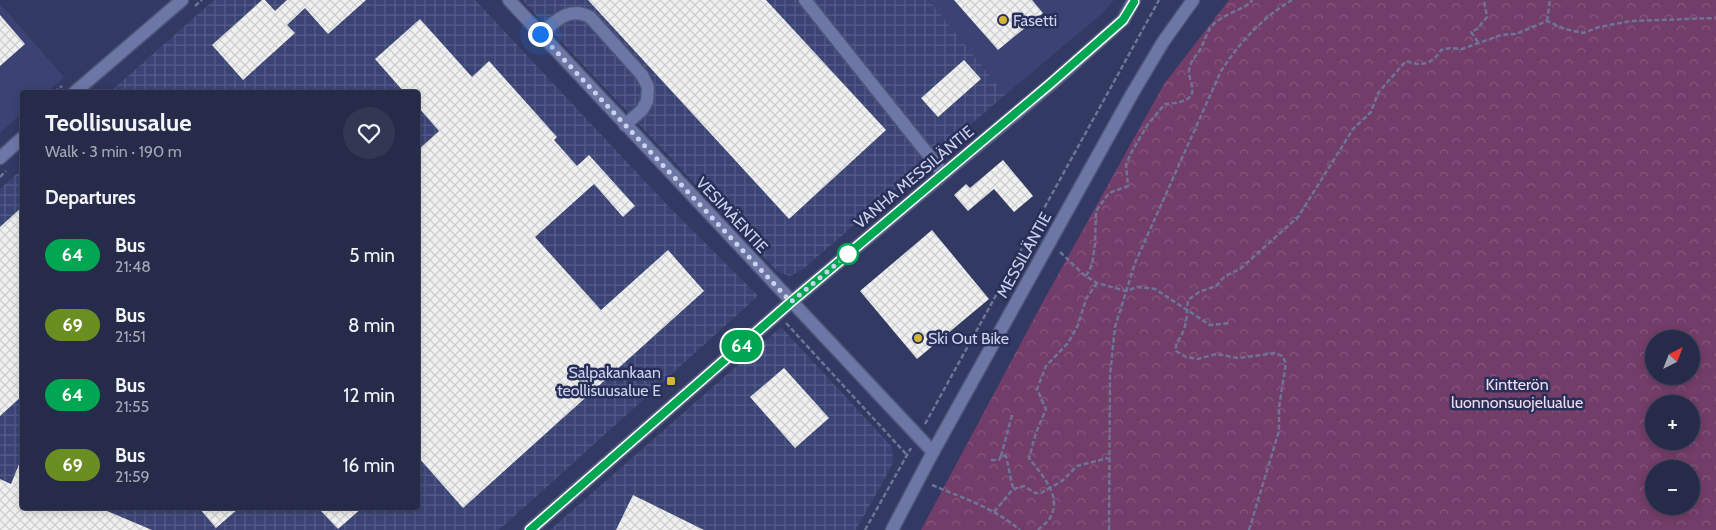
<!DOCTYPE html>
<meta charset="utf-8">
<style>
:root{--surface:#262b4a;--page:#323754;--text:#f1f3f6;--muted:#a4a7b5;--line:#424762}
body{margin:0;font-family:Cabin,sans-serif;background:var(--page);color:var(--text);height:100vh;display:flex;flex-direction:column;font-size:19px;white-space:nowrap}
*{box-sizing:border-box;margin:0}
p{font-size:16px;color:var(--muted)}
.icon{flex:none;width:28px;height:28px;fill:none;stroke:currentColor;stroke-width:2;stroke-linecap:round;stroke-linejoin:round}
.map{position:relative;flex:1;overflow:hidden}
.side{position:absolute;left:20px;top:90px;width:400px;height:420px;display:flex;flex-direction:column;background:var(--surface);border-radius:5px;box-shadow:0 2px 8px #0003,0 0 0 1px var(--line)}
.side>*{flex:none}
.badge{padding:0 10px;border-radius:16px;font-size:18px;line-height:32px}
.needle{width:32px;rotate:42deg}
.controls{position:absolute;left:1645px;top:330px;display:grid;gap:10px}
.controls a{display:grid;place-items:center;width:55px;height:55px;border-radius:50%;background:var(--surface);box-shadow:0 2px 8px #0003,0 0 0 1px var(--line);font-size:25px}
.you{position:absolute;width:25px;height:25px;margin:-12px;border:4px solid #fff;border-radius:50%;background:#1a73e8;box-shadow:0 0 0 8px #1a73e833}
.map>.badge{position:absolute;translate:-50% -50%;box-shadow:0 0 0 2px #fff}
h2{padding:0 25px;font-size:19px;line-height:45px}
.round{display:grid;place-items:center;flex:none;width:52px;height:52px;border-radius:26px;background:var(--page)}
.headline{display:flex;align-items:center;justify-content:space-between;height:85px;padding:0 25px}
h1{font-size:24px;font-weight:700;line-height:38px}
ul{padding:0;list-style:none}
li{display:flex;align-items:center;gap:15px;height:70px;padding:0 25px}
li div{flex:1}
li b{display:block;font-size:19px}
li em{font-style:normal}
li .badge{min-width:55px;font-weight:700;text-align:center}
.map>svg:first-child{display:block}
.built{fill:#3a4374}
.industrial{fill:url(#industrial-grid)}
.forest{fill:url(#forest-crowns);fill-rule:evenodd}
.building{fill:url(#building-cross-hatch)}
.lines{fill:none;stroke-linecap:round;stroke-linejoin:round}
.minor-casing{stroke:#4f5578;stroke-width:15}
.path{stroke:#6d7498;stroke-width:2.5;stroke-dasharray:5 2.5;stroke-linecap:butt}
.minor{stroke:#6c77a6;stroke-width:12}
.line-casing{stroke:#fff;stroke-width:11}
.line{stroke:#00a651;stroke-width:8}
.walk{stroke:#cbd2ec;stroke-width:5;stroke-dasharray:0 9}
.poi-dot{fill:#d5b534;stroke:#282f58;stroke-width:2}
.stop-dot{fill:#fff;stroke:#00a651;stroke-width:2.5}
.labels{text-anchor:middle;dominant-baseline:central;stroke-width:5;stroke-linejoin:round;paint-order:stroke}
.poi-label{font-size:16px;fill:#cbd2ec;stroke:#282f58;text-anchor:start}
.street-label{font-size:16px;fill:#cbd2ec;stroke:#282f58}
.park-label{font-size:16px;fill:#f1dbec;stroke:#282f58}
</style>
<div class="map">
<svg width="1716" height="530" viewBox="0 0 1716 530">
<defs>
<pattern id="industrial-grid" width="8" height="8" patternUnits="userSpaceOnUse" patternTransform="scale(1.25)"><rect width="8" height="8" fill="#3a4374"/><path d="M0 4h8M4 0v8" fill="none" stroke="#555d88"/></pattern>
<pattern id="forest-crowns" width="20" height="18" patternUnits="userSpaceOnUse" patternTransform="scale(1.25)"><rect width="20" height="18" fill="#723d68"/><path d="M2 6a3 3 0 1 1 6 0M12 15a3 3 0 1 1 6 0" fill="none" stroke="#85587e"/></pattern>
<pattern id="building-cross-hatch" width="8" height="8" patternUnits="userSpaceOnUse" patternTransform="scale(1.25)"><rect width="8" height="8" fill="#f0f0f0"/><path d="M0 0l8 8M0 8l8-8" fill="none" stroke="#cccdce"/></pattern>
</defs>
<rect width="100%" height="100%" fill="#323963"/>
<g class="built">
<path d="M929,0H1114L1105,11L1005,95Z"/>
<path d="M0,4L64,77L47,92H22V113L0,133Z"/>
</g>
<g class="industrial">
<path d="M214,0H475L669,207L758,296L499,530H0V189L22,169V508H418V92H110Z"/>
<path d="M522,0H929L1005,95L802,270L790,276L778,272L774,268Z"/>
<path d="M781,327L892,447L893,463L856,530H550Z"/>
</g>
<path class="forest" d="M1229,0H1716V530H921L1045,298L1164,84ZM1654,339H1691V376H1654ZM1654,404H1691V441H1654ZM1654,469H1691V506H1654Z"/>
<g class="building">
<path d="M262,0H265L275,11L287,0H366L328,34L305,8L287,25L295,33L243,80L212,45Z"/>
<path d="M588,0H766L886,130L789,219Z"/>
<path d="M954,0H1032L1043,13L998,50Z"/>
<path d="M0,15L25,44L0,66Z"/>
<path d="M420,19L472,77L489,61L557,137L554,140L577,166L589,155L635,206L623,217L594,184L535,237L601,310L668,250L704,291L463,508L418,457V150L439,131L418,107V92H404L375,59Z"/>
<path d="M964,60L981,79L938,117L921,98Z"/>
<path d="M1003,160L1033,196L1014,212L994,189L968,211L954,195L966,184L970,188Z"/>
<path d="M22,207V396L0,416V227Z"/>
<path d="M932,230L989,299L917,359L860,291Z"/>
<path d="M784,368L829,418L795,448L750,397Z"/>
<path d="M22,457V508H100L152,530H0V479L11,484Z"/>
<path d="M633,495L704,530H616Z"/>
<path d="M199,508H239L216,528Z"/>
<path d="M318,508H362L338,529Z"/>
</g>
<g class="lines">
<defs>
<g id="minor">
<path d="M509,0L933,452"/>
<path d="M805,0L943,173"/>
<path d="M540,34C556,21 569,6 590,17L642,75L648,87L647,101L642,110L625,125"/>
<path d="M75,92L182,0"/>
<path d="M0,158L22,138"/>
<path d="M530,530L791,302L1051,84L1123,20L1134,0"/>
<path d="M892,530L933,452L1132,94L1163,42L1193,0"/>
</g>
</defs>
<use href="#minor" class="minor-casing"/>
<g class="path">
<path d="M195,6L202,0"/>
<path d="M1547,21L1550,0"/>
<path d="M1478,42L1471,32L1477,29L1487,17L1484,0"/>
<path d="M54,92L62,86"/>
<path d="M0,177L6,171"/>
<path d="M1060,252L1084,275L1097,283L1126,291L1138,287L1155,289L1210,325L1230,323"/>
<path d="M1086,276L1092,265L1095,244L1096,211L1109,193L1128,186L1126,165L1131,153L1148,124L1165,104C1176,103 1196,102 1192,86C1191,82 1189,76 1189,71C1190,60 1197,56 1201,48C1204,42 1206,35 1209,30C1219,13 1247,10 1252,0"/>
<path d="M786,323L907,455"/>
<path d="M1012,415L1001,456H1006L1013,488"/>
<path d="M925,424L1159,0"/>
<path d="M991,460H999L1001,456"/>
<path d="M932,485C963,498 994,508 1020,530"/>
<path d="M994,512L1013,489L1024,486L1035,493H1041L1062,481L1077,466L1108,458"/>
<path d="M865,530L911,448"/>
<path d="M1038,530C1042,526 1047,523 1050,518C1063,496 1041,474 1029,458L1036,433L1046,409L1037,389L1046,366L1068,343L1078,325L1086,299L1097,283"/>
<path d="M1109,530L1110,375L1115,327L1135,263L1221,71C1240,42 1262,18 1292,0"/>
<path d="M1249,530L1279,431V407L1286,363L1282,356L1275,353L1238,358L1216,354L1198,359L1186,357L1176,351V343C1188,329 1186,317 1188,300L1199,292L1216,286L1225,276L1240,269L1298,217L1353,129L1371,112L1378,93L1406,61C1421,67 1433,64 1441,50L1451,48L1462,49L1501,35L1516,34L1547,21L1565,29L1583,33L1599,27L1631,21L1716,18"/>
</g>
<use href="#minor" class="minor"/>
</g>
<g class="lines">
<defs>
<path id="line" d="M530,530L791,302L1050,84L1123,20L1134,2"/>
</defs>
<use href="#line" class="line-casing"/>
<use href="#line" class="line"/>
<path class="walk" d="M540,34L791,302L852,251L848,254"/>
</g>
<g class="poi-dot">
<circle cx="1003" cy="20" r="5"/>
<circle cx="918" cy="338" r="5"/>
<rect x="666" y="376" width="10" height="10" rx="2.5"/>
</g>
<circle class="stop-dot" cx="848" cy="254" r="10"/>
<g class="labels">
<g class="poi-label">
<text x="1013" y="20">Fasetti</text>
<text x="928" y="338">Ski Out Bike</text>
<text x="661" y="372" text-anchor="end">Salpakankaan<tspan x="661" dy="18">teollisuusalue E</tspan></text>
</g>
<g class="street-label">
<text transform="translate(914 177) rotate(-40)">VANHA MESSILÄNTIE</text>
<text transform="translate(732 215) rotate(47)">VESIMÄENTIE</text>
<text transform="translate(1024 255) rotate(-61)">MESSILÄNTIE</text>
</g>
<g class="park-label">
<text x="1517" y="384">Kintterön<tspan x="1517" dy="18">luonnonsuojelualue</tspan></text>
</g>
</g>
</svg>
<div class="controls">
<a><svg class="needle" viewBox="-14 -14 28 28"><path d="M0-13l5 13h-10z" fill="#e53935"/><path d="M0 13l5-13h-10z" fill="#a4a7b5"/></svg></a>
<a>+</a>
<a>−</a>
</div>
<div class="you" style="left:540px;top:34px"></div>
<b class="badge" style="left:742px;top:346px;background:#00a651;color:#fff">64</b>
<section class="side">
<div class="headline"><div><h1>Teollisuusalue</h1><p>Walk · 3 min · 190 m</p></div><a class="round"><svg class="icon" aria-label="heart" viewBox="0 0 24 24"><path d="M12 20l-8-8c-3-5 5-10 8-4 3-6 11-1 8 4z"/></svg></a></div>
<h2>Departures</h2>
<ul>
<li><span class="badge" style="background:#00a651;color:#fff">64</span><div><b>Bus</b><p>21:48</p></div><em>5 min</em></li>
<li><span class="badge" style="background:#6b8e23;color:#fff">69</span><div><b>Bus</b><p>21:51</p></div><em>8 min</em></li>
<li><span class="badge" style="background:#00a651;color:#fff">64</span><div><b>Bus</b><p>21:55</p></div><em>12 min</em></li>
<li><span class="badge" style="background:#6b8e23;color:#fff">69</span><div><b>Bus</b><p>21:59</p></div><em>16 min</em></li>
</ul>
</section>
</div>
